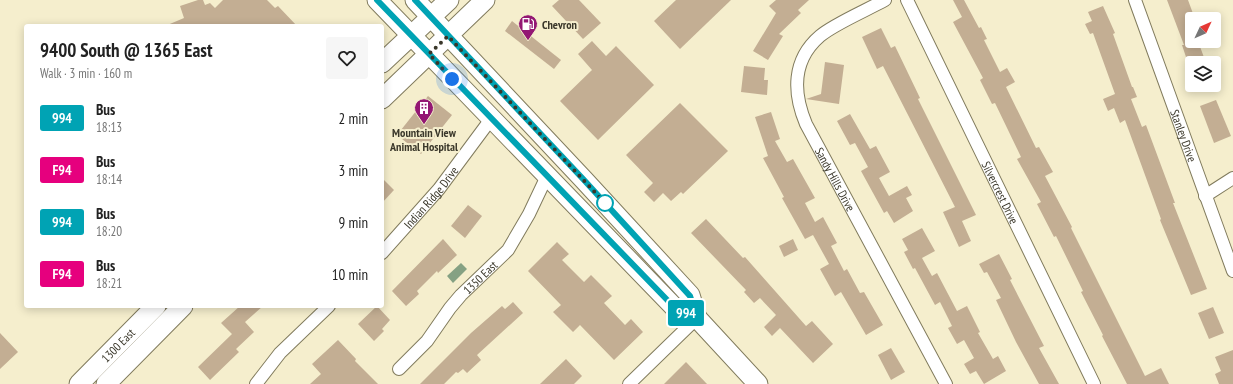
<!DOCTYPE html>
<meta charset="utf-8">
<style>
:root{--surface:#fff;--page:#f6f6f6;--text:#222;--muted:#767676}
body{margin:0;font-family:"PT Sans Narrow",sans-serif;background:var(--page);color:var(--text);height:100vh;display:flex;flex-direction:column;font-size:15px;white-space:nowrap}
*{box-sizing:border-box;margin:0}
p{font-size:13px;color:var(--muted)}
.icon{flex:none;width:22px;height:22px;fill:none;stroke:currentColor;stroke-width:2;stroke-linecap:round;stroke-linejoin:round}
.map{position:relative;flex:1;overflow:hidden}
.drawer{position:absolute;left:24px;top:24px;width:360px;height:284px;display:flex;flex-direction:column;background:var(--surface);border-radius:4px;box-shadow:0 2px 10px #0003}
.drawer>*{flex:none}
.badge{padding:0 8px;border-radius:3px;font-size:14px;line-height:26px}
.needle{width:26px;rotate:46deg}
.tools{position:absolute;left:1185px;top:12px;display:grid;gap:8px}
.tools a{display:grid;place-items:center;width:36px;height:36px;border-radius:4px;background:var(--surface);box-shadow:0 2px 10px #0003;font-size:20px}
.you{position:absolute;width:20px;height:20px;margin:-10px;border:3px solid #fff;border-radius:50%;background:#1a73e8;box-shadow:0 0 0 6px #1a73e833}
.map>.badge{position:absolute;translate:-50% -50%;box-shadow:0 0 0 2px #fff}
.round{display:grid;place-items:center;flex:none;width:42px;height:42px;border-radius:4px;background:var(--page)}
.headline{display:flex;align-items:center;justify-content:space-between;height:68px;padding:0 16px}
h1{font-size:19px;font-weight:800;line-height:30px}
ul{padding:0;list-style:none}
li{display:flex;align-items:center;gap:12px;height:52px;padding:0 16px}
li div{flex:1}
li b{display:block;font-size:15px}
li em{font-style:normal}
li .badge{min-width:44px;font-weight:700;text-align:center}
.map>svg:first-child{display:block}
.water{fill:#85a183}
.building{fill:#c3ae93}
.lines{fill:none;stroke-linecap:round;stroke-linejoin:round}
.minor-casing{stroke:#817b5d;stroke-width:14}
.primary-casing{stroke:#817b5d;stroke-width:21}
.minor{stroke:#fff;stroke-width:12}
.primary{stroke:#fff;stroke-width:19}
.line-casing{stroke:#fff;stroke-width:9}
.line{stroke:#00a3b4;stroke-width:6}
.walk{stroke:#3a372a;stroke-width:4;stroke-dasharray:0 7.2}
.stop-dot{fill:#fff;stroke:#00a3b4;stroke-width:2}
.labels{text-anchor:middle;dominant-baseline:central;stroke-width:4;stroke-linejoin:round;paint-order:stroke}
.poi-label{font-size:12px;font-weight:bold;fill:#3a372a;stroke:#f5eecd;text-anchor:start}
.street-label{font-size:12px;fill:#3a372a;stroke:#f5eecd}
</style>
<div class="map">
<svg width="1233" height="384" viewBox="0 0 1233 384">
<rect width="100%" height="100%" fill="#f5eecd"/>
<path class="water" d="M461,263L467,269L453,283L447,276Z"/>
<g class="building">
<path d="M198,0H203L205,5L210,3L215,8L223,0H267L275,8L278,6L297,26H165L184,18L180,6Z"/>
<path d="M559,0H579L601,23L583,39L552,6Z"/>
<path d="M676,0H731L680,49L654,21Z"/>
<path d="M776,0H809L798,10L801,13L779,34L783,36L768,60L753,51L776,13L769,6Z"/>
<path d="M953,0H964L979,28L981,27L987,39L984,40L1000,72L1007,68L1015,82L1006,87L1036,148L1039,147L1053,172L1045,176L1072,227L1071,228L1145,376L1161,368L1169,384H1127L1102,336L1103,335L1081,292L1083,291L1056,236L1054,237L1037,204L1041,202L1017,159L1021,157L995,103L992,104L980,80L983,78L953,22L962,17Z"/>
<path d="M1167,0H1188L1195,19H1192V41H1198L1206,63H1188L1182,45H1184Z"/>
<path d="M1103,6L1115,33L1113,34L1132,87H1133L1137,97L1131,99L1142,127L1146,125L1175,203H1173L1207,289L1191,295L1160,220L1161,219L1125,120L1120,123L1114,108L1108,111L1103,99L1115,94L1093,33L1090,34L1085,24L1092,21L1088,12Z"/>
<path d="M512,21L561,60L554,69L505,31Z"/>
<path d="M881,28L891,48L895,46L920,98L918,99L976,215L962,221L971,241L959,247L943,212L955,207L883,66L877,69L862,37Z"/>
<path d="M592,41L606,56L616,46L654,85L598,140L560,101L592,70L578,54Z"/>
<path d="M825,62L844,65L839,104L806,99L821,94Z"/>
<path d="M744,66L765,68L764,80H768L767,95L741,92Z"/>
<path d="M428,96L452,115L421,154L397,135Z"/>
<path d="M1216,100L1231,136L1214,143L1200,106Z"/>
<path d="M680,103L728,151L683,194L681,192L671,201L663,193L654,202L644,192L653,183L626,155Z"/>
<path d="M771,112L780,139L775,141L787,162L793,159L815,198L805,203L815,222L823,217L837,243L831,246L844,271L847,269L860,293L864,292L883,325L866,335L841,292L835,296L820,269L829,264L813,235L805,239L782,198L784,197L763,158L768,156L755,117Z"/>
<path d="M850,114L870,149L876,146L890,172L879,178L889,196L907,186L912,195L906,198L913,211L894,223L887,211L884,213L861,171L868,167L855,143L850,145L837,121Z"/>
<path d="M382,178L394,190L382,203Z"/>
<path d="M468,205L482,216L465,238L451,226Z"/>
<path d="M706,219L743,258L745,257L806,326L812,321L833,344L813,363L780,328L772,336L764,327L776,315L760,298L754,303L744,292L746,290L691,233Z"/>
<path d="M922,228L935,251L922,258L932,276L937,273L957,311L967,306L980,332L978,333L993,359L998,356L1006,371L984,384L976,371L970,374L964,364L974,358L964,340L957,344L948,328L952,326L940,302L935,305L915,268L913,269L904,252L908,250L902,239Z"/>
<path d="M443,239L457,255L438,273L437,271L417,291L419,294L406,306L392,291Z"/>
<path d="M793,239L798,250L784,257L779,246Z"/>
<path d="M557,242L569,254L562,260L584,282L591,275L612,296L604,303L625,325L631,319L643,332L614,360L580,325L573,332L553,312L561,305L528,271Z"/>
<path d="M999,254L1012,279L1010,280L1044,346L1039,348L1059,384H1039L1016,342L996,300L1001,298L987,272L984,273L979,264Z"/>
<path d="M513,302L523,313L477,355L481,360L467,373L463,369L458,373L456,372L444,384H420L471,333L502,306L505,309Z"/>
<path d="M240,306H263L245,322L254,332L236,349L239,352L210,380L198,367L232,334L221,323Z"/>
<path d="M377,306L390,320L382,329L384,331L374,341L358,324Z"/>
<path d="M1213,307L1224,333L1209,339L1198,313Z"/>
<path d="M0,333L18,352L0,369Z"/>
<path d="M338,340L356,359L355,361L378,384H310L321,374L312,364Z"/>
<path d="M891,348L905,372L891,380L878,355Z"/>
<path d="M1233,350V384H1219L1215,374L1221,371L1215,357Z"/>
<path d="M566,359L582,376L574,384H540Z"/>
<path d="M686,362L707,384H664Z"/>
</g>
<g class="lines">
<defs>
<g id="minor">
<path id="s1" d="M885,0C867,10 834,24 820,36C792,60 793,93 806,124L946,384"/>
<path id="s2" d="M907,0L1094,384"/>
<path id="s3" d="M1135,0L1233,271"/>
<path d="M1205,196L1233,178"/>
<path id="s4" d="M382,253L439,189L491,119"/>
<path id="s5" d="M399,369L427,341L450,308L461,295L508,250L529,214L547,176"/>
<path d="M256,384L280,353L329,306"/>
<path d="M629,384L697,318"/>
</g>
<g id="primary">
<path d="M377,0L674,307L697,318L758,384"/>
<path d="M415,0L584,180L690,295L697,318"/>
<path d="M382,63L449,0"/>
<path d="M382,99L485,0"/>
<path id="s6" d="M79,384L156,306"/>
<path d="M106,384L183,306"/>
</g>
</defs>
<use href="#minor" class="minor-casing"/>
<use href="#primary" class="primary-casing"/>
<use href="#minor" class="minor"/>
<use href="#primary" class="primary"/>
</g>
<g class="lines">
<defs>
<path id="line" d="M377,0L674,307L697,318L690,296L584,180L415,0"/>
</defs>
<use href="#line" class="line-casing"/>
<use href="#line" class="line"/>
<path class="walk" d="M452,79L429,54L448,36L605,203"/>
</g>
<defs>
<symbol id="fuel-pin" viewBox="-11 -11 22 30"><path d="M0 17L-7.5 6A9.5 9.5 0 1 1 7.5 6Z" fill="#931773" stroke="#f5eecd"/><path d="M-5.5-6h7V0h2V4h1.3V-2.5L3-4.5l.8-.8L6-3V5H2.5V1h-1V6h-7ZM-4.2-4.7v3.2H.2V-4.7Z" fill="#fff"/></symbol>
<symbol id="building-pin" viewBox="-11 -11 22 30"><path d="M0 17L-7.5 6A9.5 9.5 0 1 1 7.5 6Z" fill="#931773" stroke="#f5eecd"/><path d="M-4-6H4V6H1V3H-1V6H-4ZM-2.5-4.3h1.7v1.8h-1.7ZM.8-4.3h1.7v1.8H.8ZM-2.5-1h1.7V.8h-1.7ZM.8-1h1.7V.8H.8Z" fill="#fff"/></symbol>
</defs>
<g fill-rule="evenodd">
<use href="#fuel-pin" x="517" y="13" width="22" height="30"/>
<use href="#building-pin" x="413" y="97" width="22" height="30"/>
</g>
<circle class="stop-dot" cx="605" cy="203" r="8"/>
<g class="labels">
<g class="poi-label">
<text x="542" y="24">Chevron</text>
<text x="424" y="132" text-anchor="middle">Mountain View<tspan x="424" dy="14">Animal Hospital</tspan></text>
</g>
<g class="street-label">
<text stroke="none"><textPath href="#s3" startOffset="144">Stanley Drive</textPath></text>
<text stroke="none"><textPath href="#s1" startOffset="233">Sandy Hills Drive</textPath></text>
<text stroke="none"><textPath href="#s2" startOffset="214">Silvercrest Drive</textPath></text>
<text stroke="none"><textPath href="#s4" startOffset="74">Indian Ridge Drive</textPath></text>
<text stroke="none"><textPath href="#s5" startOffset="123">1350 East</textPath></text>
<text stroke="none"><textPath href="#s6" startOffset="55">1300 East</textPath></text>
</g>
</g>
</svg>
<div class="tools">
<a><svg class="needle" viewBox="-14 -14 28 28"><path d="M0-13l5 13h-10z" fill="#e53935"/><path d="M0 13l5-13h-10z" fill="#767676"/></svg></a>
<a><svg class="icon" aria-label="layers" viewBox="0 0 24 24"><path d="M12 4l9 5-9 5-9-5zM3 14l9 5 9-5"/></svg></a>
</div>
<div class="you" style="left:452px;top:79px"></div>
<b class="badge" style="left:686px;top:313px;background:#00a3b4;color:#fff">994</b>
<section class="drawer">
<div class="headline"><div><h1>9400 South @ 1365 East</h1><p>Walk · 3 min · 160 m</p></div><a class="round"><svg class="icon" aria-label="heart" viewBox="0 0 24 24"><path d="M12 20l-8-8c-3-5 5-10 8-4 3-6 11-1 8 4z"/></svg></a></div>
<ul>
<li><span class="badge" style="background:#00a3b4;color:#fff">994</span><div><b>Bus</b><p>18:13</p></div><em>2 min</em></li>
<li><span class="badge" style="background:#e6007e;color:#fff">F94</span><div><b>Bus</b><p>18:14</p></div><em>3 min</em></li>
<li><span class="badge" style="background:#00a3b4;color:#fff">994</span><div><b>Bus</b><p>18:20</p></div><em>9 min</em></li>
<li><span class="badge" style="background:#e6007e;color:#fff">F94</span><div><b>Bus</b><p>18:21</p></div><em>10 min</em></li>
</ul>
</section>
</div>
